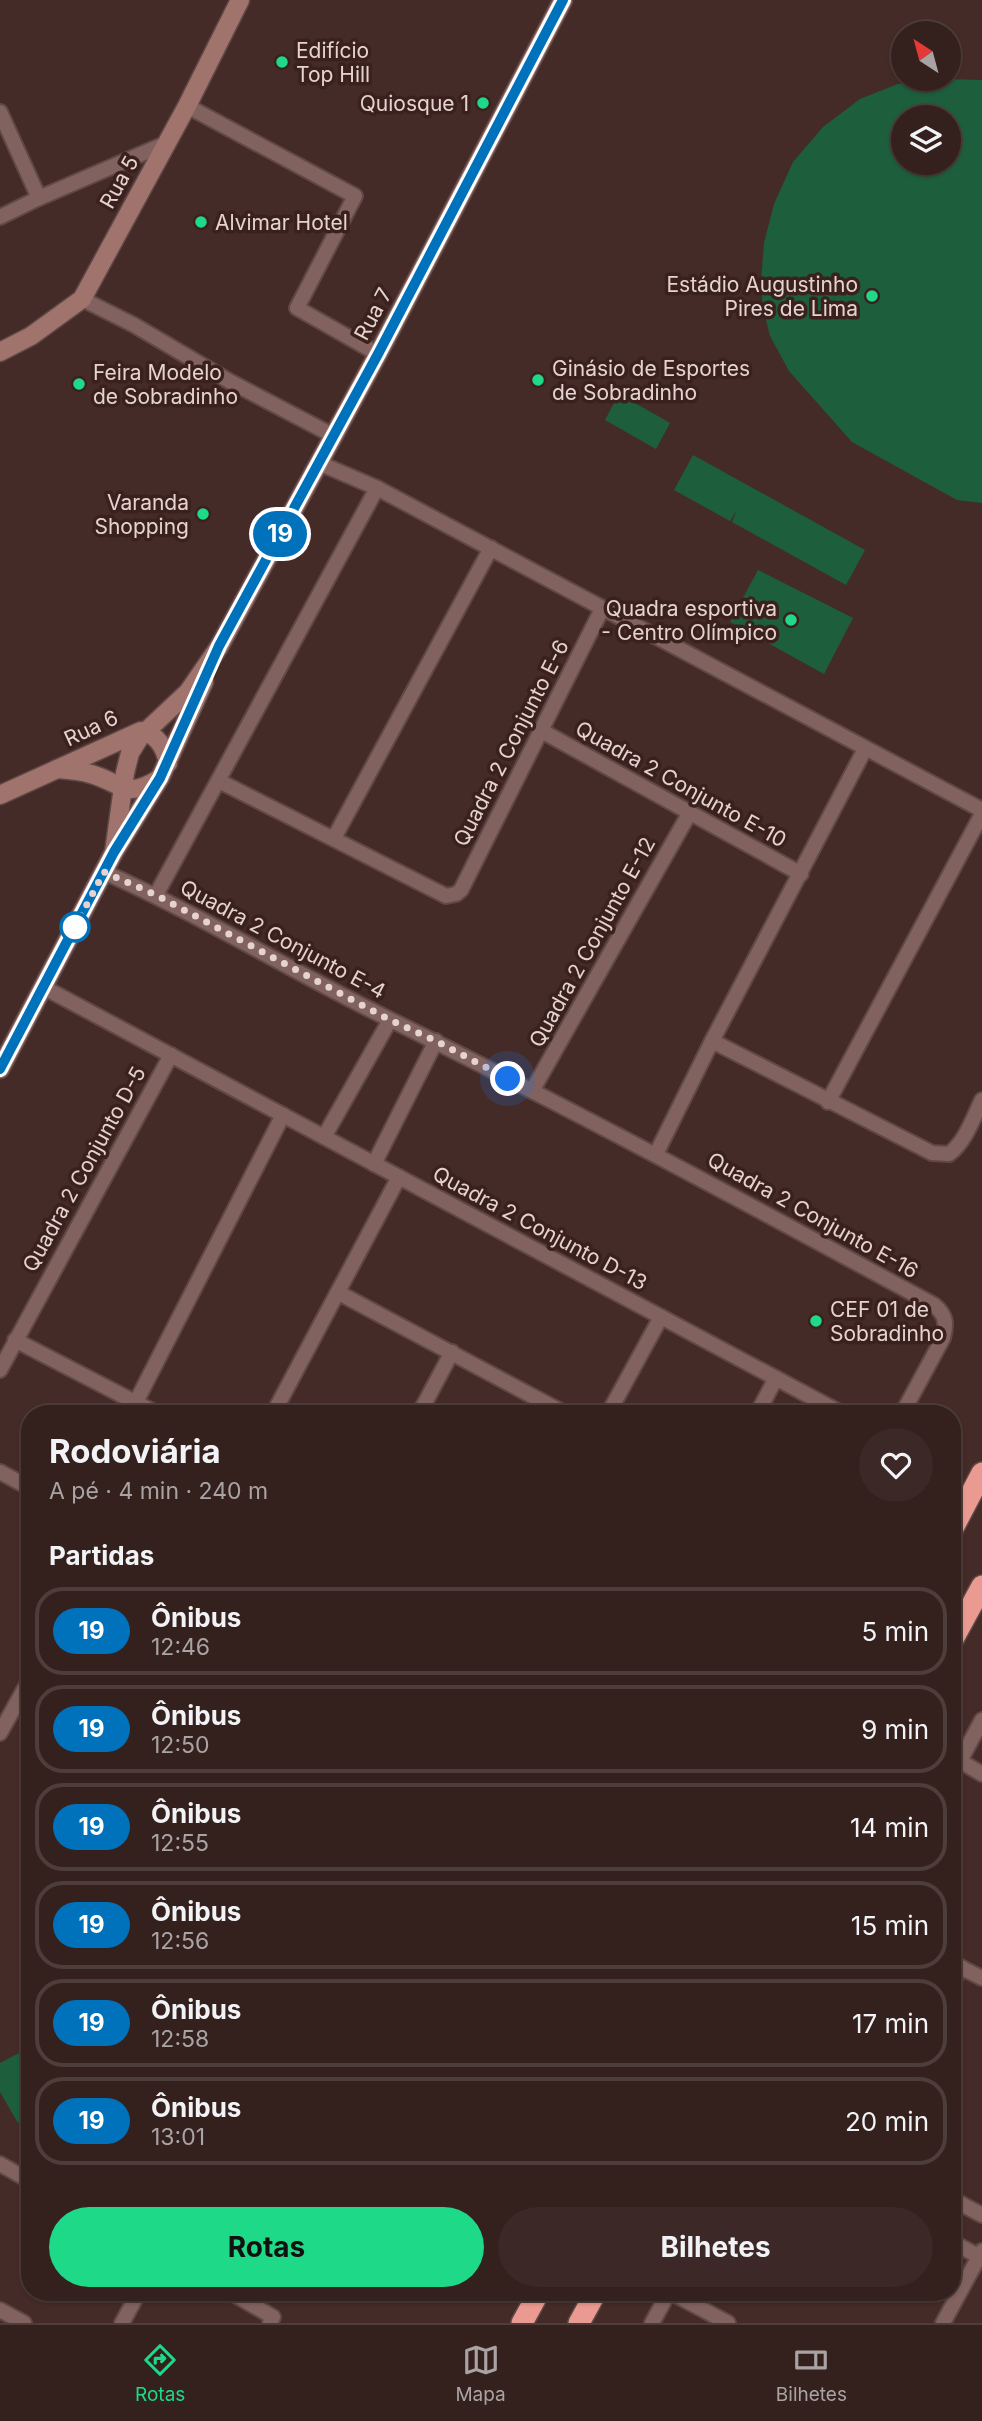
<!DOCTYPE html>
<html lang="pt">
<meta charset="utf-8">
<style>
:root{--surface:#34201d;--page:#3c2826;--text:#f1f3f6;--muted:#a9a3a4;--line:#4e3e3b;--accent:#1dd988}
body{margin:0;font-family:Inter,sans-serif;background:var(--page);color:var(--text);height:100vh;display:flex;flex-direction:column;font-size:26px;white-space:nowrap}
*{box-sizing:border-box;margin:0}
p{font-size:23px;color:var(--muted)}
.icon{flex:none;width:38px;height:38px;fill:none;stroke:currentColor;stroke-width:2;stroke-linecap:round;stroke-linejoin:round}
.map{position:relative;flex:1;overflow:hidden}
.sheet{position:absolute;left:21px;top:1405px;width:940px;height:896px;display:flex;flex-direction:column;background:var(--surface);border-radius:28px;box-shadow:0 2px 5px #0004,0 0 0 2px var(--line)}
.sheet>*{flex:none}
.badge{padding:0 14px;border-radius:23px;font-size:24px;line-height:46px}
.needle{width:46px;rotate:324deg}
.buttons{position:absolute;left:891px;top:21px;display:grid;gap:14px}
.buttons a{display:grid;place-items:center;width:70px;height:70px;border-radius:50%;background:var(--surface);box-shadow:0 2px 5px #0004,0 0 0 2px var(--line);font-size:35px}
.you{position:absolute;width:35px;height:35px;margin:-18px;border:5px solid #fff;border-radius:50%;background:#1a73e8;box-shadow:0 0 0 10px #1a73e833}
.map>.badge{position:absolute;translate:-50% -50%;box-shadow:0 0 0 4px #fff}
h2{padding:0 28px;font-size:26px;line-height:63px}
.round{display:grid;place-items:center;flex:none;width:74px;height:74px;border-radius:37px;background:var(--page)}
.summary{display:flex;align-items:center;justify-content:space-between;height:119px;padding:0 28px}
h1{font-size:33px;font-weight:700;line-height:52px}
.button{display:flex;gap:14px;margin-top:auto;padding:14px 28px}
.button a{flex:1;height:80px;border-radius:42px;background:var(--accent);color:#111;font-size:28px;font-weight:700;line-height:80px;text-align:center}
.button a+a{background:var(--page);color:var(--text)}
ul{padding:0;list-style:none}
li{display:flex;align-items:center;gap:21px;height:88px;margin:0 14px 10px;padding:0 14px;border:4px solid var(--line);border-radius:28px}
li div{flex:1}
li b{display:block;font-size:26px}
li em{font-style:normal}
li .badge{min-width:77px;font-weight:700;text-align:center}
.tab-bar{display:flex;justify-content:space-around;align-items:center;height:98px;border-top:2px solid var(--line);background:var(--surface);font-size:19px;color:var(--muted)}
.tab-bar a{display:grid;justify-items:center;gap:4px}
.tab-bar .active{color:var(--accent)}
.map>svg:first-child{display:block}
.garden{fill:#1d5f3d;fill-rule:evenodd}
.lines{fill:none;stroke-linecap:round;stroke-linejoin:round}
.street-casing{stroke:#5f4846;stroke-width:18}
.secondary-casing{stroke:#5f4846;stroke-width:21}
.highway-casing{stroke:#5f4846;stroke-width:24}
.street{stroke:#81625e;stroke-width:14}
.secondary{stroke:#a0736d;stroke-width:18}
.highway{stroke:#ea9a90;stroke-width:21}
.line-casing{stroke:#fff;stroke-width:16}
.line{stroke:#0072bc;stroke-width:10}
.walk{stroke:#e5d3d0;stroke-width:7;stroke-dasharray:0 12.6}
.poi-dot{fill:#1dd988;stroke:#3b211d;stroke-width:2.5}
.stop-dot{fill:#fff;stroke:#0072bc;stroke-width:3.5}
.labels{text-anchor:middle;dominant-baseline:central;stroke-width:7;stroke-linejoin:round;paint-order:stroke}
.poi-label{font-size:21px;fill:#e5d3d0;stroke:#3b211d;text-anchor:start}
.street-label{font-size:21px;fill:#e5d3d0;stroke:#3b211d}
</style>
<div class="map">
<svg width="982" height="2323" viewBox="0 0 982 2323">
<rect width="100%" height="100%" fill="#452b27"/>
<g class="garden">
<path d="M937,79L982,80V503L957,500L852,442L789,371L770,336L763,308L761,283L764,243L774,204L793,162L823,127L860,99L898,84ZM948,117V163H903V117Z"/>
<path d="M619,394L670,423L656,449L605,420Z"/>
<path d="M693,455L865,550L846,585L732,522L737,510L730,521L674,490Z"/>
<path d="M758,570L853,618L824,674L730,622Z"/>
<path d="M19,2053L30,2072V2116L18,2123L0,2092V2063Z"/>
</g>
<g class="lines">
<defs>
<g id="street">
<path d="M187,106L355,196L297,308L378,354"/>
<path d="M0,112L39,198"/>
<path d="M0,217L39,198L167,143"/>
<path d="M82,299L134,325L229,381L334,436"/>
<path d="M319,463L377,488L982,810"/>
<path d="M540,730L801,874"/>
<path d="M219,781L446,896L456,894L461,890L602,609"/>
<path d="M334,838L491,548"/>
<path d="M104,872C203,916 294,973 391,1020C574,1110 754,1207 934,1305C946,1315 947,1323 943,1338L902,1414"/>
<path d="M156,895L377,488"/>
<path d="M43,987L843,1414"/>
<path d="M712,1041L932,1153L949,1154C966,1141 973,1118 982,1100"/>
<path d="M532,1091L689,814"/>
<path d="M828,1102L982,814"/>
<path d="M324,1137L390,1020"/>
<path d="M656,1154L712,1041L865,749"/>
<path d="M374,1164L436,1041"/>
<path d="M339,1293L566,1414"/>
<path d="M15,1340L158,1414"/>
<path d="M0,1370L171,1055"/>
<path d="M136,1402L283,1115"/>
<path d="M273,1414L399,1177"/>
<path d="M419,1414L452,1352"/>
<path d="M608,1414L661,1317"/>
<path d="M757,1414L776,1378"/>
<path d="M0,1472L30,1488"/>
<path d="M0,1733L30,1679"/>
<path d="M960,1761L982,1774"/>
<path d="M952,1776L982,1720"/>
<path d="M952,1963L982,1978"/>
<path d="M952,1983L961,1967"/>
<path d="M0,2164L30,2181"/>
<path d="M952,2199L982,2215"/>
<path d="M952,2242L982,2258"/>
<path d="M230,2292L273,2317L270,2323"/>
<path d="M670,2292L728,2323"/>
<path d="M0,2310L24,2323"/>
<path d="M122,2323L139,2292"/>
<path d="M652,2323L669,2292"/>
<path d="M943,2323L982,2251"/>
</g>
<g id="secondary">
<path d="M0,352L31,336L82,299L187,106L240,0"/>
<path d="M57,769C68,770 80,771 91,774C122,783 125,800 159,779"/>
<path d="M0,795L141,731C157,734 165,748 168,763"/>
<path d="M114,852L125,773L130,753L140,737L188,692L219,647L378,354L563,0"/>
<path d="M0,1069L114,852L160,778L204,682"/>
</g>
<g id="highway">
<path d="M952,1530L982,1473"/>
<path d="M952,1641L982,1586"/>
<path d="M522,2323L539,2292"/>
<path d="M579,2323L596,2292"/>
</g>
</defs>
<use href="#street" class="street-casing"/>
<use href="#secondary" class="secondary-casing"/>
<use href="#highway" class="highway-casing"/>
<use href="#street" class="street"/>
<use href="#secondary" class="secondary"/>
<use href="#highway" class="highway"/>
</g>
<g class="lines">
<defs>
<path id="line" d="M0,1069L114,852L160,778L219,646L378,354L563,0"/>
</defs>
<use href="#line" class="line-casing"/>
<use href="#line" class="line"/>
<path class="walk" d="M75,927L104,872L156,895L390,1020L436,1041L508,1079"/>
</g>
<g class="poi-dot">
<circle cx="282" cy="62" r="7"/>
<circle cx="483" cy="103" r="7"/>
<circle cx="201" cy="222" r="7"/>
<circle cx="872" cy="296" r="7"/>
<circle cx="538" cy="380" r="7"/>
<circle cx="79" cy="384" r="7"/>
<circle cx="203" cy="514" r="7"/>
<circle cx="791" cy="620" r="7"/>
<circle cx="816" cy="1321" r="7"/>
</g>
<circle class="stop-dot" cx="75" cy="927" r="14"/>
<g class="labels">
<g class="poi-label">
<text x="296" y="50">Edifício<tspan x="296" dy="24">Top Hill</tspan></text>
<text x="469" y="103" text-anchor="end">Quiosque 1</text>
<text x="215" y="222">Alvimar Hotel</text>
<text x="858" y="284" text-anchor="end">Estádio Augustinho<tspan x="858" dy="24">Pires de Lima</tspan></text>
<text x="552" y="368">Ginásio de Esportes<tspan x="552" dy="24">de Sobradinho</tspan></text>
<text x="93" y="372">Feira Modelo<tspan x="93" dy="24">de Sobradinho</tspan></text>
<text x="189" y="502" text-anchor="end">Varanda<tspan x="189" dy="24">Shopping</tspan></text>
<text x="777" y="608" text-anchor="end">Quadra esportiva<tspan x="777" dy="24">- Centro Olímpico</tspan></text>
<text x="830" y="1309">CEF 01 de<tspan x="830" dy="24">Sobradinho</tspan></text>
</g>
<g class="street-label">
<text transform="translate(119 182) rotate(-61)">Rua 5</text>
<text transform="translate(373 314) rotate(-62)">Rua 7</text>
<text transform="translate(91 728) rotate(-25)">Rua 6</text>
<text transform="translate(511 743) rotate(-63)">Quadra 2 Conjunto E-6</text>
<text transform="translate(681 784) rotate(29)">Quadra 2 Conjunto E-10</text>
<text transform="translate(283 939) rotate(28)">Quadra 2 Conjunto E-4</text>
<text transform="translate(592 942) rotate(-61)">Quadra 2 Conjunto E-12</text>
<text transform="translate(84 1169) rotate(-61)">Quadra 2 Conjunto D-5</text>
<text transform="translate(813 1215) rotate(29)">Quadra 2 Conjunto E-16</text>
<text transform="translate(540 1228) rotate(28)">Quadra 2 Conjunto D-13</text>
</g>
</g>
</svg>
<div class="buttons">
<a><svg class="needle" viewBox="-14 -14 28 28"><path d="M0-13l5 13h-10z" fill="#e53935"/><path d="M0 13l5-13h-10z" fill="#a9a3a4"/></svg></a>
<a><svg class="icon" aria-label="layers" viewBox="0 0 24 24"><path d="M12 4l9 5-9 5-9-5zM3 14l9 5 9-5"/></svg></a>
</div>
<div class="you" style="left:508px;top:1079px"></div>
<b class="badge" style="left:280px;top:534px;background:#0072bc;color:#fff">19</b>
<section class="sheet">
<div class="summary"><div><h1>Rodoviária</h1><p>A pé · 4 min · 240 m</p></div><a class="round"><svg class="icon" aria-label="heart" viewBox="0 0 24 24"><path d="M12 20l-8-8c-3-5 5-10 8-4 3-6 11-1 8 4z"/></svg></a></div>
<h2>Partidas</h2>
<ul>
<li><span class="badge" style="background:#0072bc;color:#fff">19</span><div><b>Ônibus</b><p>12:46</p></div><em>5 min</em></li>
<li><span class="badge" style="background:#0072bc;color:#fff">19</span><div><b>Ônibus</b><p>12:50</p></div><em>9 min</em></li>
<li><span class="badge" style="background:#0072bc;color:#fff">19</span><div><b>Ônibus</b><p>12:55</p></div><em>14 min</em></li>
<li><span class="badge" style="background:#0072bc;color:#fff">19</span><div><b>Ônibus</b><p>12:56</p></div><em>15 min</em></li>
<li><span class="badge" style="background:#0072bc;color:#fff">19</span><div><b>Ônibus</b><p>12:58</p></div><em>17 min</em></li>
<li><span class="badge" style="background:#0072bc;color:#fff">19</span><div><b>Ônibus</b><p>13:01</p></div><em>20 min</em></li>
</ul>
<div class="button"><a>Rotas</a><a>Bilhetes</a></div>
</section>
</div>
<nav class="tab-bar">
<a class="active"><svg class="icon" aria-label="directions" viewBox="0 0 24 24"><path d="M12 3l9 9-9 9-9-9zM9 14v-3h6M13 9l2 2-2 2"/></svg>Rotas</a>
<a><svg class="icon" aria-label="map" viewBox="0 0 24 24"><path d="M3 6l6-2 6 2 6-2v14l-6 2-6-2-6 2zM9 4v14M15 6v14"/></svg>Mapa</a>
<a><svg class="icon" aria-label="tickets" viewBox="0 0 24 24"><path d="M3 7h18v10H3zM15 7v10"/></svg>Bilhetes</a>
</nav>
